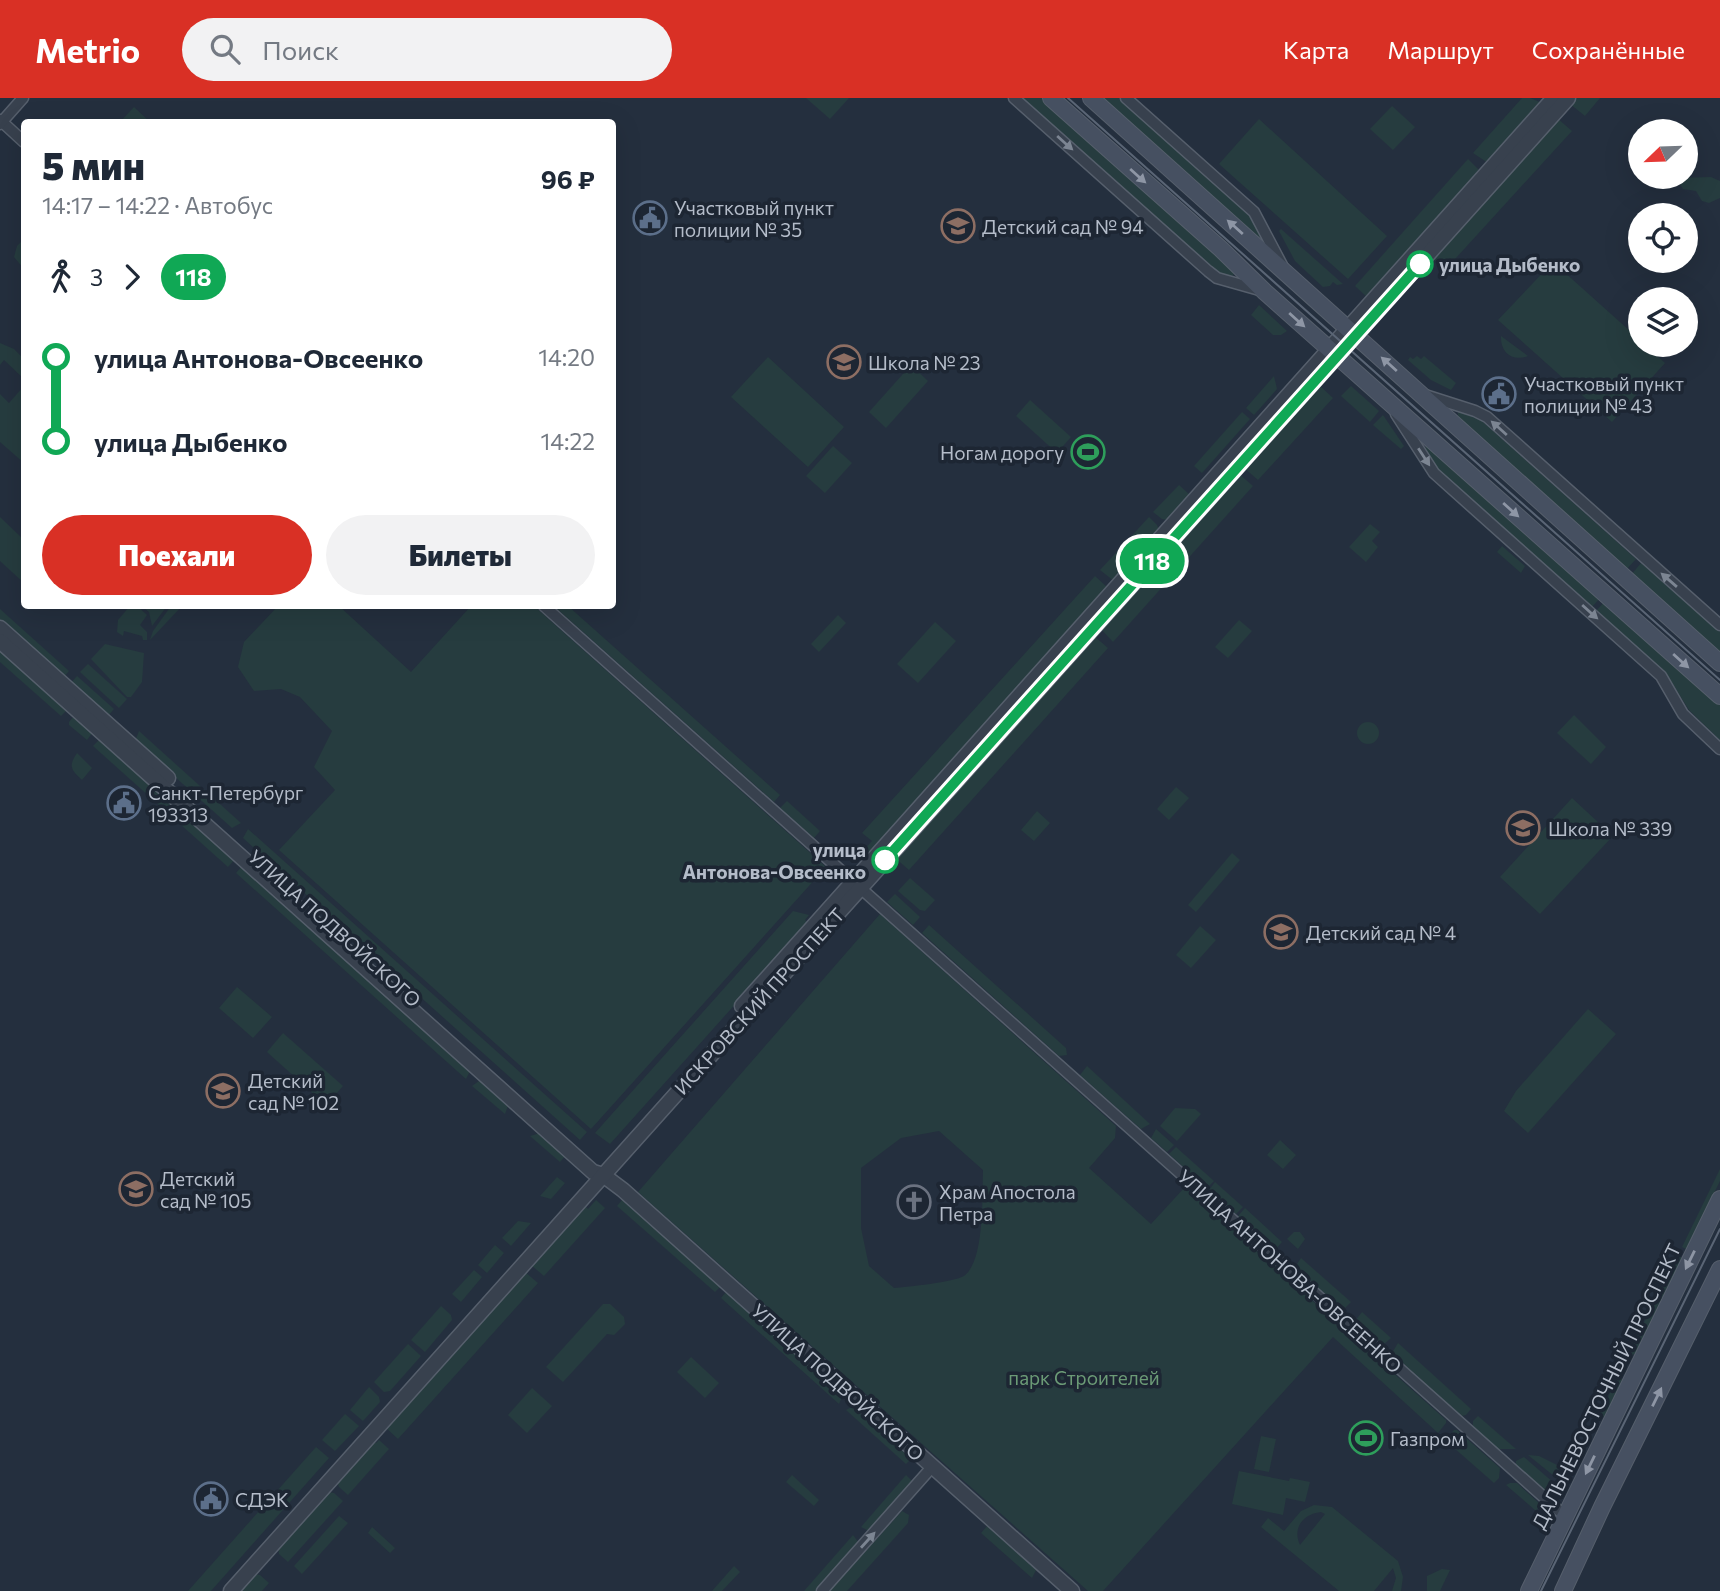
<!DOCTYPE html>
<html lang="ru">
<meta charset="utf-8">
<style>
:root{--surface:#fff;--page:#f2f2f3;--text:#1f2937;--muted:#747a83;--accent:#d93025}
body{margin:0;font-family:Commissioner,sans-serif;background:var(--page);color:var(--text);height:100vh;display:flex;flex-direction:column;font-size:26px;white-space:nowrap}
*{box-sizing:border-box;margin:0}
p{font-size:23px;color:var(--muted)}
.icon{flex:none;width:38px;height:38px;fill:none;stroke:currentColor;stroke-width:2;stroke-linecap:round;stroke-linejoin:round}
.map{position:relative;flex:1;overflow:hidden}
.side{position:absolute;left:21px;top:21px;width:595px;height:490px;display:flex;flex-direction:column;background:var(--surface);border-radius:7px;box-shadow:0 7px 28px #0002}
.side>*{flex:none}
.badge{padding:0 14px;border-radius:23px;font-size:24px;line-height:46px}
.needle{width:46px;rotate:247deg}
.buttons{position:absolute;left:1628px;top:21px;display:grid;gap:14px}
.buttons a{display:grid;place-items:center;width:70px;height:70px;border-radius:50%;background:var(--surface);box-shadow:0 7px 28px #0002;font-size:35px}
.map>.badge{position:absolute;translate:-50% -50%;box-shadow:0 0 0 4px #fff}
.legs{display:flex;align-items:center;gap:10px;height:77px;padding:0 21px;font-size:23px}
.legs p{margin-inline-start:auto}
.summary{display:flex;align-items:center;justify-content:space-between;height:119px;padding:0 21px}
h1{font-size:38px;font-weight:800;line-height:52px}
.action{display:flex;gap:14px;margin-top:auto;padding:14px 21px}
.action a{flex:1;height:80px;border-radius:42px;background:var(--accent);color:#fff;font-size:28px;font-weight:800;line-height:80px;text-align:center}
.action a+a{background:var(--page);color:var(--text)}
ul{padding:0 21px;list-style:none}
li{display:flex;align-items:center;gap:24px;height:84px;font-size:26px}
li i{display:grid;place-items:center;width:10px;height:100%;margin:0 9px;background:currentColor}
li i::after{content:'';width:18px;height:18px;margin:-9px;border:5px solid;border-radius:50%;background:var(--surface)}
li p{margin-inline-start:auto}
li:first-child i{background:linear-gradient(#0000 50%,currentColor 0)}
li:last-child i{background:linear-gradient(currentColor 50%,#0000 0)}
header{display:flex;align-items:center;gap:42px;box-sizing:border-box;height:98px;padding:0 35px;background:var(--accent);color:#fff}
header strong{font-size:33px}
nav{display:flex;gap:38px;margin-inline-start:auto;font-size:24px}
.search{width:490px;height:63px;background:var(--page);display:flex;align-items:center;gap:18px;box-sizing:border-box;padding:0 24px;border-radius:38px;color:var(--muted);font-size:26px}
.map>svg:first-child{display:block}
.green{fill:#263c3f;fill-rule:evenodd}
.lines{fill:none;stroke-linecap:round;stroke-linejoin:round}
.minor-casing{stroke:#565f6c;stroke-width:13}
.tertiary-casing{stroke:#565f6c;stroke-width:17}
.secondary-casing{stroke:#565f6c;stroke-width:18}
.minor{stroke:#38414e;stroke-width:10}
.tertiary{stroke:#38414e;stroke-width:14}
.secondary{stroke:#465061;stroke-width:16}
.tram{stroke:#5a6575;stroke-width:2}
.oneway{fill:#7c8592}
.oneway2{fill:#8e96a5}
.line-1-casing{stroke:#fff;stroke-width:16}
.line-1{stroke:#10a855;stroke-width:10}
.stop-1-dot{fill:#fff;stroke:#10a855;stroke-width:3.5}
.labels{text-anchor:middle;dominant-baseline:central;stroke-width:7;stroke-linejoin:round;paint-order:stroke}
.poi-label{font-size:19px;fill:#b4bcc9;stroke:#1d2633;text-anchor:start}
.stop-label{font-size:19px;font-weight:bold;fill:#b4bcc9;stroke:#1d2633;text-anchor:start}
.street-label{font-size:19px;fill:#b4bcc9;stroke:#1d2633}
.park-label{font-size:19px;fill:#6b9a76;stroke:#1d2633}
</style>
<header>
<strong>Metrio</strong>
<div class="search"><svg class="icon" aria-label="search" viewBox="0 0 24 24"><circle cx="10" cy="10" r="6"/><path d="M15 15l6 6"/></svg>Поиск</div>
<nav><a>Карта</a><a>Маршрут</a><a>Сохранённые</a></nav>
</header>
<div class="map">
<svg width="1720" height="1493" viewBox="0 0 1720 1493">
<rect width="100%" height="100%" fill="#242f3e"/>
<g class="green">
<path d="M806,0H849L830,21Z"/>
<path d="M1022,0H1044L1217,154L1234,175L1233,178L1224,177L1213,170Z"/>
<path d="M1097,0H1119L1252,120L1262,141L1240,128Z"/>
<path d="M1522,0H1530L1542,5L1488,65L1473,55Z"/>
<path d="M1575,0H1600L1585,18L1570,6Z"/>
<path d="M1392,8L1415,29L1393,52L1370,31Z"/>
<path d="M134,9L150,24H120Z"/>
<path d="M1557,20L1572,33L1445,172L1432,160Z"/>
<path d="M1259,21L1387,138L1348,181L1219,66Z"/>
<path d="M1468,61L1481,74L1368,200L1355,188Z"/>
<path d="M1711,79L1720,83V100L1709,105L1702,103L1696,93L1683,91L1676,80Z"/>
<path d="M1281,131L1343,186L1337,187L1333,184L1330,188L1323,189L1295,163L1279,133Z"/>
<path d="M24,141V171L14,159L17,148Z"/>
<path d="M1553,164L1640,242V247H1645L1665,265L1612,324L1498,222Z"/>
<path d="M1259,207L1287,233L1281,237H1273L1251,217Z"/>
<path d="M1501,238L1528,258C1513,264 1500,255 1501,238Z"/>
<path d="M0,245L14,251L24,261V281L4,262L0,267Z"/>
<path d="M1417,258L1421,261L1424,258L1456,285L1451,292L1431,282L1408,262L1410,259L1413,261Z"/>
<path d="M768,259L844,329L808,369L731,299Z"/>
<path d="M911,267L928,283L886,330L869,314Z"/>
<path d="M1274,278L1277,291L1254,317L1246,310Z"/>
<path d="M1318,286L1333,300L1258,382L1243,369Z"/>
<path d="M24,288V365L0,344V296L9,305Z"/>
<path d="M1351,288L1379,313L1370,324L1341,298Z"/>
<path d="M1030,302L1071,339L1057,355L1016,318Z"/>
<path d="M1458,313L1482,323L1636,461L1626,472L1472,334L1458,318Z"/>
<path d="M1242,314L1250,321L1202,375L1194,368Z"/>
<path d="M1383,317L1404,348L1401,351L1373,327Z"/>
<path d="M1427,346L1602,498L1592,509L1438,372L1425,350Z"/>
<path d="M833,348L852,365L825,395L806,378Z"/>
<path d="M1238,375L1253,388L1113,544L1101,531Z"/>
<path d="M1179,387L1190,397L1168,422L1162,421L1153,414Z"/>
<path d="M0,419L24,442V485L0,463Z"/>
<path d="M1149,419L1157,427L1159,432L1114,483L1100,472Z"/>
<path d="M1370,426L1380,434L1372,443L1378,449L1366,464L1349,449Z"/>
<path d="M1502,448L1525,468L1521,475L1497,454Z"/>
<path d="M1641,465L1720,534V557L1631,477Z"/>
<path d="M1095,478L1108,490L866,759L861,755L872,743L862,735Z"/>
<path d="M1606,502L1720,604V642L1689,612L1665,574L1596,513Z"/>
<path d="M130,508H137L147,517L140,527L147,534V542H143L142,538L124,533L123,538L117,534L118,522Z"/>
<path d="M142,508H154L152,511L156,508H167L152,528L149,514Z"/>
<path d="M171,508H182L150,542L153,533Z"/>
<path d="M278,508H339L411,574L471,508H534L826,769L591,1031L279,752L335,692L314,669L332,633L300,599L281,591L254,593L238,569L244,544Z"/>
<path d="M554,508H568L780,697L774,704Z"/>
<path d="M0,511L69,573L63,580L0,523Z"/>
<path d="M838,517L846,525L819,554L811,546Z"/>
<path d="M1239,522L1252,533L1228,560L1215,549Z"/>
<path d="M935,524L956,543L918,585L897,566Z"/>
<path d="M1094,538L1108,550L909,772L894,759Z"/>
<path d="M105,546L144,555L142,584L131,599H127L91,561Z"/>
<path d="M0,549L69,610L61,618L0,564Z"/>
<path d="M88,566L127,601L119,610L80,574Z"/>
<path d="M77,578L114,611L107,619L70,586Z"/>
<path d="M1574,617L1606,649L1591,666L1557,635Z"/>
<path d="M74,618L93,634L87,642L69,627V624Z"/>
<circle cx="1368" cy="635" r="11"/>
<path d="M139,633L241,725L232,730L135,643Z"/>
<path d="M101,640L236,760L228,769L93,648Z"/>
<path d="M77,655L92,670L82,682C71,672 68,668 77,655Z"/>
<path d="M1176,689L1189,700L1169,722L1157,711Z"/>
<path d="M1572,700L1613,738L1540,816L1500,779Z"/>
<path d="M787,703L820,733L814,740L780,710Z"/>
<path d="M1037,713L1050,725L1034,743L1021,732Z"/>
<path d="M248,731L587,1034L580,1042L243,740Z"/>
<path d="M1232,755L1240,762L1196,814L1188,807Z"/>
<path d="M243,767L470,973L466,981L236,775Z"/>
<path d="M910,780L935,802L925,813L920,812L898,793Z"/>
<path d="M895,796L920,819L913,827L887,804Z"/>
<path d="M793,813L809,817L805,822L808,825L610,1046L595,1035Z"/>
<path d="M880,816L1116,1028L1115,1040L1089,1070L1151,1126L1185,1089L1446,1322V1325L1438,1335L1333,1239L1103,1493H1088L638,1094ZM939,1033L983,1072C982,1097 985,1163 964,1178C954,1184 907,1189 894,1190L869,1168L861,1130V1070L901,1040Z"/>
<path d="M929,827L1066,950L1067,957L1059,958L922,835Z"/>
<path d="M1200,828L1216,842L1191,870L1176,857Z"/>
<path d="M237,889L272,919L253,940L219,910Z"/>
<path d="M1588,911L1616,936L1528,1035L1504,1013L1516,993Z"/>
<path d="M283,935L343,988L326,1007L267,954Z"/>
<path d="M1087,968L1150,1026L1141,1031L1080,977Z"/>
<path d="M479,983H485L509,1005L505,1016L472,988Z"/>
<path d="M1175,1010L1195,1011L1201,1016L1177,1043L1160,1028Z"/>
<path d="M1156,1031L1174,1047L1167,1054L1151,1040Z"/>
<path d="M540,1035L567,1056L560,1064L530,1038Z"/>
<path d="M1280,1042L1296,1057L1283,1071L1267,1057Z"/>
<path d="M1176,1049L1214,1083L1207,1090L1169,1056Z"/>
<path d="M1720,1071V1083L1686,1151L1682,1149Z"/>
<path d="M557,1079L565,1085L551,1101L540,1098Z"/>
<path d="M1215,1084L1243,1109L1236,1116L1209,1092Z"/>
<path d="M596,1102L605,1110L544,1178L531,1167L584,1107L588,1111Z"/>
<path d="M622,1102L720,1189L715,1194L617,1108Z"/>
<path d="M1245,1110L1282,1144L1276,1151L1238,1118Z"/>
<path d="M518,1123L531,1125L511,1148L502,1140Z"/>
<path d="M1294,1134H1300L1305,1141L1298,1151L1287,1141Z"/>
<path d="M495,1147L504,1155L487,1175L478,1167Z"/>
<path d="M1678,1157L1682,1160L1636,1255L1625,1262Z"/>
<path d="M1301,1160L1351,1204L1343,1212L1295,1169Z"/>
<path d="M474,1172L482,1179L461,1204L452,1196Z"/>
<path d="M525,1174L538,1185L398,1341L385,1329Z"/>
<path d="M726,1194L842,1299L839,1306L721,1200Z"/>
<path d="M603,1206H610L624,1219L625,1226L614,1237L607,1236L563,1284L546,1269Z"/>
<path d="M441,1208L451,1217L452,1222L425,1254L411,1242Z"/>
<path d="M1362,1214L1391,1240L1383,1247L1355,1223Z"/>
<path d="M1398,1245L1471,1311L1466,1317L1461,1318L1392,1255Z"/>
<path d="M408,1246L421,1258L390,1293L384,1294L374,1284Z"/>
<path d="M691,1259L719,1285L705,1300L677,1274Z"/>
<path d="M1621,1278L1622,1282L1605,1318L1602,1319L1600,1315L1618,1279Z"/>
<path d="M369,1289L379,1299L380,1304L363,1323L350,1312Z"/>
<path d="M532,1290L552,1308L527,1335L508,1317Z"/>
<path d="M853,1308L911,1361L906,1366L846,1312Z"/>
<path d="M345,1316L359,1328L335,1353L322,1342Z"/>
<path d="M1478,1318L1516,1351H1498L1473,1328V1323Z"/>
<path d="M1454,1332H1457L1500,1370L1499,1380L1494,1385L1445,1342Z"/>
<path d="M1261,1338L1276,1341L1269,1374L1254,1371Z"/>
<path d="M379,1342L389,1351L348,1397L339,1389L337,1383L373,1343L376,1345Z"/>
<path d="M316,1349L329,1360L211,1493H188Z"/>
<path d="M1528,1357L1539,1358L1565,1371L1559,1382Z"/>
<path d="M1524,1359L1554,1385L1547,1394L1516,1367V1363Z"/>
<path d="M1239,1373L1289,1383L1290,1380L1310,1384L1305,1404L1286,1400L1283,1417L1232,1406Z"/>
<path d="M792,1377L819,1402L814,1408L786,1384Z"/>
<path d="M906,1377L912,1383L869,1433L861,1429Z"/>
<path d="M1510,1385H1517L1541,1407L1536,1413L1506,1387Z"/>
<path d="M328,1394L334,1395L343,1403L288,1464L279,1456L278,1449Z"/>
<path d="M1314,1407L1332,1409L1398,1463L1403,1479L1401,1493H1392L1396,1480L1393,1470L1374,1493H1339L1261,1429L1268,1420L1284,1433L1301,1413ZM1321,1414L1325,1416L1300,1447C1292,1430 1303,1416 1321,1414Z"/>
<path d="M902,1413L909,1417L908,1425L847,1493H830Z"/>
<path d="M339,1418L348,1425L302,1476L294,1468Z"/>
<path d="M987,1428L1036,1472L1032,1480L981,1435Z"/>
<path d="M372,1429L395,1450L390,1455L368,1435Z"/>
<path d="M853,1437L859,1445L816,1493H804Z"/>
<path d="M734,1468L740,1474L722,1493H712Z"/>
<path d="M1442,1471L1450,1472L1440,1493H1427V1478Z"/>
<path d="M254,1476L260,1477L269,1485L262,1493H239Z"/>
</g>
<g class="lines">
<defs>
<g id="minor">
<path d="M1014,0L1208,173L1217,180L1263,193"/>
<path d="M1126,0L1254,114L1283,169"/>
<path d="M0,22L24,44"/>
<path d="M0,26L23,0"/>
<path d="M1425,297L1475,313L1487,319L1720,527"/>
<path d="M1396,316L1434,375L1661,578L1683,616L1720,651"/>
<path d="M544,508L1566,1419"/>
<path d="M822,1493L932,1369"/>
</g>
<g id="tertiary">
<path d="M0,530L168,680"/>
<path d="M0,543L593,1074L603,1077L623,1092L1072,1493"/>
<path d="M742,908L1554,0"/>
<path d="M231,1493L1568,0"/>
</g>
<g id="secondary">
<path d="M1051,0L1221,151L1265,194L1720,598"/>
<path d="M1091,0L1720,565"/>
<path d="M1529,1493L1720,1101"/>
<path d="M1563,1493L1602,1409L1720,1171"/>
</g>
</defs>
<use href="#minor" class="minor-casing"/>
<use href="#tertiary" class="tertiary-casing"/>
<use href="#secondary" class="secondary-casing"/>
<use href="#minor" class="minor"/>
<use href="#tertiary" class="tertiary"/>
<use href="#secondary" class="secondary"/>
<g class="tram">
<path d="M1068,0L1720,582"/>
<path d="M1541,1493L1720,1131"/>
</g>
</g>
<defs><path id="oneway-solid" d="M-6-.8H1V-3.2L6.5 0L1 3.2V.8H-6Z" transform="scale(1.75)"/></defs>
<g class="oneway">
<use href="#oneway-solid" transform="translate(1065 45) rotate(42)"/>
<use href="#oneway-solid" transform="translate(1499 330) rotate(-138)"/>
<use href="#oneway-solid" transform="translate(1424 359) rotate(57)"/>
<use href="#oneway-solid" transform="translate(1669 482) rotate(-139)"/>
<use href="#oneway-solid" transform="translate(1590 514) rotate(42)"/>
<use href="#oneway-solid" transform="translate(868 1442) rotate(-48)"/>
</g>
<g class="oneway2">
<use href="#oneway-solid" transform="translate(1138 78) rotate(42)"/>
<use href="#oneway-solid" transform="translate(1235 129) rotate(-138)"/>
<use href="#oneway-solid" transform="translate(1297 222) rotate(42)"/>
<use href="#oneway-solid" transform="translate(1389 266) rotate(-138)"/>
<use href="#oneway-solid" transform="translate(1511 412) rotate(42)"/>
<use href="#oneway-solid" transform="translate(1681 563) rotate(42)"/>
<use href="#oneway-solid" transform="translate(1690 1162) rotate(116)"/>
<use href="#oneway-solid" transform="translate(1657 1299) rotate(-64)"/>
<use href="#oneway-solid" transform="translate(1590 1367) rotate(116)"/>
</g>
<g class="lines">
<defs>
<path id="line-1" d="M885,762L1420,166"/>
</defs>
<use href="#line-1" class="line-1-casing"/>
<use href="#line-1" class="line-1"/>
</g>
<defs>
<symbol id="civic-ring" viewBox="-11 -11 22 22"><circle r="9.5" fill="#1d2633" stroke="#5c6f8a" stroke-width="1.5"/><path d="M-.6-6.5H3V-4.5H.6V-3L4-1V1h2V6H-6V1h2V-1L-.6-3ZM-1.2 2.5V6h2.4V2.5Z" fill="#5c6f8a"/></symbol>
<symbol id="school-ring" viewBox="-11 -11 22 22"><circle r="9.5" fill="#1d2633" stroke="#8d6e63" stroke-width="1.5"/><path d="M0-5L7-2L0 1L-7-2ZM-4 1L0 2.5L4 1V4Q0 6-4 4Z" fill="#8d6e63"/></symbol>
<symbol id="stadium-ring" viewBox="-11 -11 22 22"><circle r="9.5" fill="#1d2633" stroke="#2e9e5b" stroke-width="1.5"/><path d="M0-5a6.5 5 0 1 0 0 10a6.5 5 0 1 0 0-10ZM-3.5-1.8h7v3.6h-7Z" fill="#2e9e5b"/></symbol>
<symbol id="church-ring" viewBox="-11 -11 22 22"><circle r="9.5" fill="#1d2633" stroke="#6b7280" stroke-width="1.5"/><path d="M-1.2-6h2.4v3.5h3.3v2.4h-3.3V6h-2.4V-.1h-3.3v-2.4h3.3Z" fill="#6b7280"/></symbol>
</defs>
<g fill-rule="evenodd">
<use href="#civic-ring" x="631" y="101" width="38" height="38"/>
<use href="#school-ring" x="939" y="109" width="38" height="38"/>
<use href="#school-ring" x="825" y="245" width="38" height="38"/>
<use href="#civic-ring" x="1480" y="277" width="38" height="38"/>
<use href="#stadium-ring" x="1069" y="335" width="38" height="38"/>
<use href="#civic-ring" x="105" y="686" width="38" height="38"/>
<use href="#school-ring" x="1504" y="711" width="38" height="38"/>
<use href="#school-ring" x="1262" y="815" width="38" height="38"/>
<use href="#school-ring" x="204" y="974" width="38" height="38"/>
<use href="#school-ring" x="117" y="1072" width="38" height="38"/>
<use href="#church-ring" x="895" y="1085" width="38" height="38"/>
<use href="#stadium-ring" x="1347" y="1321" width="38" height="38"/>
<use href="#civic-ring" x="192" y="1382" width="38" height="38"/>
</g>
<g class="stop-1-dot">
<circle cx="1420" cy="166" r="12"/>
<circle cx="885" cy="762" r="12"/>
</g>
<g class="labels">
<g class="poi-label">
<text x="674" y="109">Участковый пункт<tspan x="674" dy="22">полиции № 35</tspan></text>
<text x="982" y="128">Детский сад № 94</text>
<text x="868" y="264">Школа № 23</text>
<text x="1524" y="285">Участковый пункт<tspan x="1524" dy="22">полиции № 43</tspan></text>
<text x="1064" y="354" text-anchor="end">Ногам дорогу</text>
<text x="148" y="694">Санкт-Петербург<tspan x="148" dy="22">193313</tspan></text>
<text x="1548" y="730">Школа № 339</text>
<text x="1306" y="834">Детский сад № 4</text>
<text x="248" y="982">Детский<tspan x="248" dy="22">сад № 102</tspan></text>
<text x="160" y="1080">Детский<tspan x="160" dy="22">сад № 105</tspan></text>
<text x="939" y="1093">Храм Апостола<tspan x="939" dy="22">Петра</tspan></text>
<text x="1390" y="1340">Газпром</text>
<text x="235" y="1401">СДЭК</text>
</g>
<g class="stop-label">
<text x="1439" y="166">улица Дыбенко</text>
<text x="866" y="751" text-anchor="end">улица<tspan x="866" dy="22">Антонова-Овсеенко</tspan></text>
</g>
<g class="street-label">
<text transform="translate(335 830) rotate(42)">УЛИЦА ПОДВОЙСКОГО</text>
<text transform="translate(759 903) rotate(-48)">ИСКРОВСКИЙ ПРОСПЕКТ</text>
<text transform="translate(1290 1173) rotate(42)">УЛИЦА АНТОНОВА-ОВСЕЕНКО</text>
<text transform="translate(838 1284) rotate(42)">УЛИЦА ПОДВОЙСКОГО</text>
<text transform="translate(1606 1288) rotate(-64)">ДАЛЬНЕВОСТОЧНЫЙ ПРОСПЕКТ</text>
</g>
<g class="park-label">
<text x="1084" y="1279">парк Строителей</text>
</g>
</g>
</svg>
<div class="buttons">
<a><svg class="needle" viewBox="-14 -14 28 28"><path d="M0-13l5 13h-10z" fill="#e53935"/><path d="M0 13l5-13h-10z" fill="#747a83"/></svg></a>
<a><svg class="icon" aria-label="locate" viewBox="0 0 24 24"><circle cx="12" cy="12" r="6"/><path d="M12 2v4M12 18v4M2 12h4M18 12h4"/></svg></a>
<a><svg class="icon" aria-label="layers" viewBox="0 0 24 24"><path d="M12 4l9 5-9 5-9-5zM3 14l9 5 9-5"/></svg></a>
</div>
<b class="badge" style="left:1152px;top:463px;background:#10a855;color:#fff">118</b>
<section class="side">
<div class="summary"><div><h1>5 мин</h1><p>14:17 – 14:22 · Автобус</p></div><b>96 ₽</b></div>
<div class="legs"><svg class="icon" aria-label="walk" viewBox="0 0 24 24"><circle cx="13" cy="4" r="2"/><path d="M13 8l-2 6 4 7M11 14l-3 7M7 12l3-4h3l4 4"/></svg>3<svg class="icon" aria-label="forward" viewBox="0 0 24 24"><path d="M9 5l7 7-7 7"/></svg><b class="badge" style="background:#10a855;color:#fff">118</b></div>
<ul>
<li><i style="color:#10a855"></i><b>улица Антонова-Овсеенко</b><p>14:20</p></li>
<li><i style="color:#10a855"></i><b>улица Дыбенко</b><p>14:22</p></li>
</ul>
<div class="action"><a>Поехали</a><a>Билеты</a></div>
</section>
</div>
